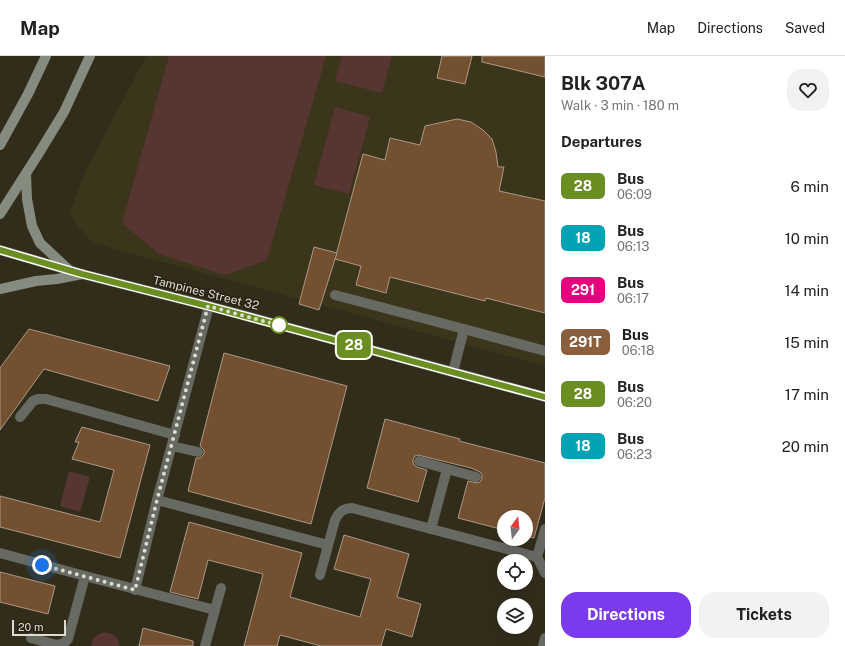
<!DOCTYPE html>
<meta charset="utf-8">
<style>
:root{--surface:#fff;--page:#f2f2f2;--text:#202124;--muted:#757577;--line:#e0e0e0;--accent:#7c3aed}
body{margin:0;font-family:"Public Sans",sans-serif;background:var(--page);color:var(--text);height:100vh;display:flex;flex-direction:column;font-size:15px;white-space:nowrap}
*{box-sizing:border-box;margin:0}
p{font-size:13px;color:var(--muted)}
.icon{flex:none;width:22px;height:22px;fill:none;stroke:currentColor;stroke-width:2;stroke-linecap:round;stroke-linejoin:round}
.map{position:relative;flex:1;overflow:hidden}
.sheet{display:flex;flex-direction:column;background:var(--surface);width:300px}
.sheet>*{flex:none}
.badge{padding:0 8px;border-radius:6px;font-size:14px;line-height:26px}
.needle{width:26px;rotate:15deg}
.tools{position:absolute;left:497px;top:454px;display:grid;gap:8px}
.tools a{display:grid;place-items:center;width:36px;height:36px;border-radius:50%;background:var(--surface);box-shadow:0 4px 16px #0002;font-size:20px}
.scale{position:absolute;left:12px;bottom:10px;width:54px;box-sizing:border-box;padding-left:4px;border:2px solid #dedcd0;border-top:0;font-size:11px;line-height:14px;white-space:nowrap;color:#dedcd0;-webkit-text-stroke:3px #282311;paint-order:stroke}
.you{position:absolute;width:20px;height:20px;margin:-10px;border:3px solid #fff;border-radius:50%;background:#1a73e8;box-shadow:0 0 0 6px #1a73e833}
.map>.badge{position:absolute;translate:-50% -50%;box-shadow:0 0 0 2px #fff}
h2{padding:0 16px;font-size:15px;line-height:36px}
.round{display:grid;place-items:center;flex:none;width:42px;height:42px;border-radius:16px;background:var(--page)}
.summary{display:flex;align-items:center;justify-content:space-between;height:68px;padding:0 16px}
h1{font-size:19px;font-weight:700;line-height:30px}
.action{display:flex;gap:8px;margin-top:auto;padding:8px 16px}
.action a{flex:1;height:46px;border-radius:16px;background:var(--accent);color:#fff;font-size:16px;font-weight:700;line-height:46px;text-align:center}
.action a+a{background:var(--page);color:var(--text)}
ul{padding:0;list-style:none}
li{display:flex;align-items:center;gap:12px;height:52px;padding:0 16px}
li div{flex:1}
li b{display:block;font-size:15px}
li em{font-style:normal}
li .badge{min-width:44px;font-weight:700;text-align:center}
header{display:flex;align-items:center;gap:24px;box-sizing:border-box;height:56px;padding:0 20px;background:var(--surface);border-bottom:1px solid var(--line)}
header strong{font-size:19px}
nav{display:flex;gap:22px;margin-inline-start:auto;font-size:14px}
main{display:flex;flex:1;min-height:0}
.map>svg:first-child{display:block}
.built{fill:#3b351c}
.green{fill:#573631}
.building{fill:#73502f;stroke:#ab9889}
.lines{fill:none;stroke-linecap:round;stroke-linejoin:round}
.service{stroke:#666a62;stroke-width:10}
.minor{stroke:#666a62;stroke-width:10}
.secondary{stroke:#858c7f;stroke-width:10}
.line-casing{stroke:#fff;stroke-width:9}
.line{stroke:#6b8e23;stroke-width:6}
.walk{stroke:#dedcd0;stroke-width:4;stroke-dasharray:0 7.2}
.stop-dot{fill:#fff;stroke:#6b8e23;stroke-width:2}
.labels{text-anchor:middle;dominant-baseline:central;stroke-width:3;stroke-linejoin:round;paint-order:stroke}
.street-label{font-size:12px;fill:#dedcd0;stroke:#282311}
</style>
<header>
<strong>Map</strong>
<nav><a>Map</a><a>Directions</a><a>Saved</a></nav>
</header>
<main>
<div class="map">
<svg width="545" height="590" viewBox="0 0 545 590">
<rect width="100%" height="100%" fill="#322d1b"/>
<path class="built" d="M146,0H545V310L93,187L75,167L70,156L85,116L142,8Z"/>
<g class="green">
<path d="M169,0H326L267,204L225,219L159,198L122,167Z"/>
<path d="M342,0H392L382,37L335,25Z"/>
<path d="M335,51L370,61L349,138L314,129Z"/>
<path d="M69,415L90,421L80,456L60,450Z"/>
<path d="M101,577C110,575 118,580 120,590H91C91,584 95,580 101,577Z"/>
</g>
<g class="building">
<path d="M442,0H472L465,28L437,22Z"/>
<path d="M482,0H545V21L482,6Z"/>
<path d="M457,63L471,66L483,74L492,83L496,96L498,111H504L499,135L545,145V257L486,242L485,245L390,221L386,237L356,229L361,210L335,203L363,98L385,104L390,82L420,89L425,70Z"/>
<path d="M314,191L337,197L319,254L299,248Z"/>
<path d="M29,273L170,310L158,345L44,313L0,374V312Z"/>
<path d="M224,297L347,330L311,468L188,435L196,402H200L204,398V394L200,390Z"/>
<path d="M385,363L460,383L459,385L545,407V442L534,482L526,480V461H504V474L458,462L468,425L477,427L480,426L482,422V419L480,416L471,412L418,399L415,400L413,403V406L414,409L417,411L427,414L418,446L367,432Z"/>
<path d="M82,371L150,389L120,502L0,471V440L100,466L114,414L72,403L79,386H75Z"/>
<path d="M189,466L302,497L290,541L360,561L371,523L334,513L344,479L409,498L397,541L421,548L412,581L386,573L381,590H321L280,579L277,590H244L263,518L208,504L198,543L170,536Z"/>
<path d="M0,516L55,530L48,558L0,546Z"/>
<path d="M143,572L193,585V590H139Z"/>
</g>
<g class="lines">
<g class="service">
<path d="M335,239L464,273L545,295"/>
<path d="M453,316L464,273"/>
<path d="M20,361L33,345L38,343H46L175,379"/>
<path d="M172,390L198,396"/>
<path d="M419,405L476,421"/>
<path d="M157,444L328,489"/>
<path d="M431,473L447,413"/>
<path d="M545,473L537,501L545,517"/>
<path d="M0,497L85,520L215,554"/>
<path d="M320,519L335,464C340,455 342,453 352,452L537,501"/>
<path d="M135,534L157,444L209,250"/>
<path d="M31,582L57,589L64,587L68,583L85,520"/>
<path d="M205,590L221,532"/>
<path d="M543,590L545,582"/>
</g>
<path class="minor" d="M0,194L82,218L209,250L545,341"/>
<g class="secondary">
<path d="M0,89L28,38L46,0"/>
<path d="M26,118L27,143L32,170L40,187L69,214"/>
<path d="M0,158L39,97L64,56L90,0"/>
<path d="M0,233L36,225L57,223L82,218"/>
</g>
</g>
<g class="lines">
<defs>
<path id="line" d="M0,194L82,218L208,250L545,341"/>
</defs>
<use href="#line" class="line-casing"/>
<use href="#line" class="line"/>
<path class="walk" d="M42,509L135,534L157,444L208,250L285,271L279,269"/>
</g>
<circle class="stop-dot" cx="279" cy="269" r="8"/>
<g class="labels">
<g class="street-label">
<text transform="translate(206 237) rotate(14)">Tampines Street 32</text>
</g>
</g>
</svg>
<div class="tools">
<a><svg class="needle" viewBox="-14 -14 28 28"><path d="M0-13l5 13h-10z" fill="#e53935"/><path d="M0 13l5-13h-10z" fill="#757577"/></svg></a>
<a><svg class="icon" aria-label="locate" viewBox="0 0 24 24"><circle cx="12" cy="12" r="6"/><path d="M12 2v4M12 18v4M2 12h4M18 12h4"/></svg></a>
<a><svg class="icon" aria-label="layers" viewBox="0 0 24 24"><path d="M12 4l9 5-9 5-9-5zM3 14l9 5 9-5"/></svg></a>
</div>
<div class="scale">20 m</div>
<div class="you" style="left:42px;top:509px"></div>
<b class="badge" style="left:354px;top:289px;background:#6b8e23;color:#fff">28</b>
</div>
<section class="sheet">
<div class="summary"><div><h1>Blk 307A</h1><p>Walk · 3 min · 180 m</p></div><a class="round"><svg class="icon" aria-label="heart" viewBox="0 0 24 24"><path d="M12 20l-8-8c-3-5 5-10 8-4 3-6 11-1 8 4z"/></svg></a></div>
<h2>Departures</h2>
<ul>
<li><span class="badge" style="background:#6b8e23;color:#fff">28</span><div><b>Bus</b><p>06:09</p></div><em>6 min</em></li>
<li><span class="badge" style="background:#00a3b4;color:#fff">18</span><div><b>Bus</b><p>06:13</p></div><em>10 min</em></li>
<li><span class="badge" style="background:#e6007e;color:#fff">291</span><div><b>Bus</b><p>06:17</p></div><em>14 min</em></li>
<li><span class="badge" style="background:#8b5e3c;color:#fff">291T</span><div><b>Bus</b><p>06:18</p></div><em>15 min</em></li>
<li><span class="badge" style="background:#6b8e23;color:#fff">28</span><div><b>Bus</b><p>06:20</p></div><em>17 min</em></li>
<li><span class="badge" style="background:#00a3b4;color:#fff">18</span><div><b>Bus</b><p>06:23</p></div><em>20 min</em></li>
</ul>
<div class="action"><a>Directions</a><a>Tickets</a></div>
</section>
</main>
